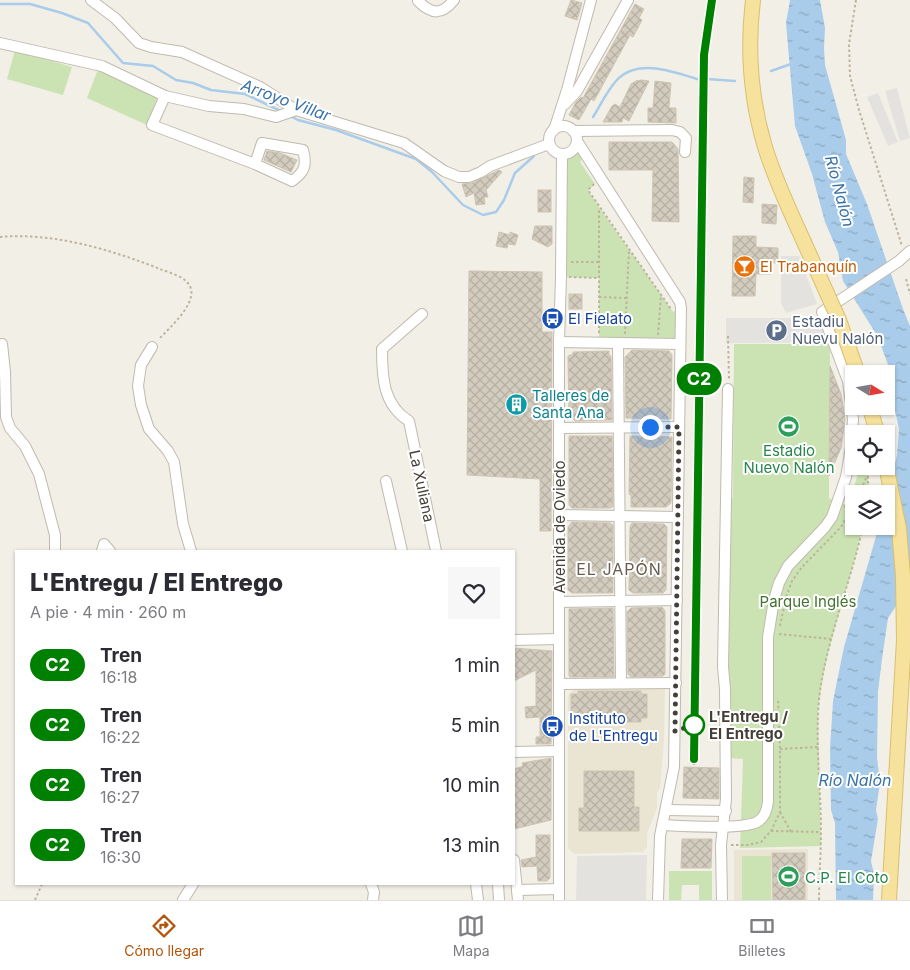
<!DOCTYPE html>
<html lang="es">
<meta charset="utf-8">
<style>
:root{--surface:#fff;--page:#f7f7f7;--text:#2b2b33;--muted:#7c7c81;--line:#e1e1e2;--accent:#b45309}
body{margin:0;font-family:Inter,sans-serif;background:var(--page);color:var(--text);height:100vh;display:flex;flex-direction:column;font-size:19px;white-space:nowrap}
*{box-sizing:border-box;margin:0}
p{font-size:16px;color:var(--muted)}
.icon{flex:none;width:28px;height:28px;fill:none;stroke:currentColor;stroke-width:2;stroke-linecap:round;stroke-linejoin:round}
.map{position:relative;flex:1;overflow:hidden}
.drawer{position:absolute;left:15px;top:550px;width:500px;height:335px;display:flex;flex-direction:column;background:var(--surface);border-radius:0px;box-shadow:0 1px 4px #0004}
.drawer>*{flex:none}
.badge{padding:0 10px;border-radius:16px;font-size:18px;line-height:32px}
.needle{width:32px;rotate:101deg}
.fabs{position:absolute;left:845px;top:365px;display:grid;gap:10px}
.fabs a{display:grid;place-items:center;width:50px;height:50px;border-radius:0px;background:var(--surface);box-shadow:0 1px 4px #0004;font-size:25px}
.you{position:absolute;width:25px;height:25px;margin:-12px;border:4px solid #fff;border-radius:50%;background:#1a73e8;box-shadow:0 0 0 8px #1a73e833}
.map>.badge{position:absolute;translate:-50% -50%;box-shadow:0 0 0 2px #fff}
.round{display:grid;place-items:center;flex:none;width:52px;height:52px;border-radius:0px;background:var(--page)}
.overview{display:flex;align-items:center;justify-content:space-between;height:85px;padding:0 15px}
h1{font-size:24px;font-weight:800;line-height:38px}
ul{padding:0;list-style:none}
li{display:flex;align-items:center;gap:15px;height:60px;padding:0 15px}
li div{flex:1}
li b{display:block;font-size:19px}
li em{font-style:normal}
li .badge{min-width:55px;font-weight:700;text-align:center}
.tab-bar{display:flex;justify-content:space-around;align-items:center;height:70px;border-top:1px solid var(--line);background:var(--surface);font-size:14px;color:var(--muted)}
.tab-bar a{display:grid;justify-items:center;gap:2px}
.tab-bar .active{color:var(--accent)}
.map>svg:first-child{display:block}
.education{fill:#eae5d2}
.green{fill:#cbe3b3}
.parking{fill:#e4e2df}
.water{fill:url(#water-ripples)}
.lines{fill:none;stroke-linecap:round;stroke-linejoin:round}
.stream{stroke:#a9ccea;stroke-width:2.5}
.building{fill:url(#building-cross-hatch);stroke:#cdc4b2}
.minor-casing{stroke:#c0baae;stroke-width:12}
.major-casing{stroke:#dabf6e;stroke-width:16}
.path{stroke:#bdb49d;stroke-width:2;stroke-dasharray:2.5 2.5;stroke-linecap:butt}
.minor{stroke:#fff;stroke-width:10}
.major{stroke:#f6e19d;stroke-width:14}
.rail{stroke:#969696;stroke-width:2.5;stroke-dasharray:6 6;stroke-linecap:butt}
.major-bridge-casing{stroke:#dabf6e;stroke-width:16;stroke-linecap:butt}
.major-bridge{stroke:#f6e19d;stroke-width:14}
.line-casing{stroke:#fff;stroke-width:11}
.line{stroke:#008000;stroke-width:8}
.walk{stroke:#454037;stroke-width:5;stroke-dasharray:0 9}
.stop-dot{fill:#fff;stroke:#008000;stroke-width:2.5}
.labels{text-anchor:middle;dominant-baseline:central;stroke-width:4;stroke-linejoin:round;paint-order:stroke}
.food-label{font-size:15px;fill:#c56008;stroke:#fff;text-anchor:start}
.transit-label{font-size:15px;fill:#164399;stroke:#fff;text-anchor:start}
.service-label{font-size:15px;fill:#4e5e75;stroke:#fff;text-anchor:start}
.culture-label{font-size:15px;fill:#0d838f;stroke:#fff;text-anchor:start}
.leisure-label{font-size:15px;fill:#27864d;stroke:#fff}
.street-label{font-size:15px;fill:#454037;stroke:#fff}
.park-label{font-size:15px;fill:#45722f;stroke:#fff}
.stop-label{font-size:15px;font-weight:bold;fill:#454037;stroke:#fff;text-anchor:start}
.water-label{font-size:16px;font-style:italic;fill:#3973a8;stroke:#fff}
.neighbourhood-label{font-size:16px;letter-spacing:1px;fill:#675e4f;stroke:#fff}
</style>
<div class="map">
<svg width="910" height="900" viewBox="0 0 910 900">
<defs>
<pattern id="water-ripples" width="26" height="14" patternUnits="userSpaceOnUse" patternTransform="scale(1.25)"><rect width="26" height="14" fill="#a9ccea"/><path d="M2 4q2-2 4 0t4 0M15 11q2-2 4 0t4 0" fill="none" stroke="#8ba7be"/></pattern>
<pattern id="building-cross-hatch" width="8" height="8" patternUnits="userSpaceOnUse" patternTransform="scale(1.25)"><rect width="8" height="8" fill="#d3ccbe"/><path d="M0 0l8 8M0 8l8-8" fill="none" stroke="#b6b0a4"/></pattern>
</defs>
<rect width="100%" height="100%" fill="#f2efe7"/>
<g class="education">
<path d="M665,688L664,740L660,789L657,792V808L647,834V847L643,852L574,854L568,848V695L574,689Z"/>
<path d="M808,849V900H734V850Z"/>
</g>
<g class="green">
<path d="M15,50L72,67L63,95L7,79Z"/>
<path d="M98,69L158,95L147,125L87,98Z"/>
<path d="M572,151L585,156L580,162L595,184L588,190L599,207L673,312L681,308L680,344L599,343V278L562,277V154Z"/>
<path d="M734,344H830V366L841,394L845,420L841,448L829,476V498L838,503L849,505L860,466H868V494H854V526H863C849,590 825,645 818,712L821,846L740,848L743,759L726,758V498H733Z"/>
<rect x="742" y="856" width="29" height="44"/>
<path d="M669,871H712V900H699V885H682L681,900H669Z"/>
</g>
<g class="parking">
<path d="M897,88L910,138L900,141L885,91Z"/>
<path d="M878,93L898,142L888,146L867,97Z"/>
<path d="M781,256H799L817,304L786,313L781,303Z"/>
<path d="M726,318H821L831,342L726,343Z"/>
<path d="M647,855L646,900H576L577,856Z"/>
</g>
<path class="water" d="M790,0H820L825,28L824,48L825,65L846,140V154L867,204L903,309L910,326V585L888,618L882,659L878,692L877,757L880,783L876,810L878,819L871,861L874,874L873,900H836L835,823L831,810L830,748L833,701L844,647L879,526H886V501L897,455L899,429L892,396L891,373L878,337L843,281L838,252L825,222L812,174L795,126L786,23Z"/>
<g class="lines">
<g class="stream">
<path d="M0,4H30L62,13L88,23L123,63L153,66L176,80L193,83L211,90L245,94L283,112"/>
<path d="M771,71L791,64"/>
<path d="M707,79L735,81"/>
<path d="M290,116L298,120L336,130L416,159L432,172L463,205L483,215L496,212L504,200L515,173L534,156"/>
<path d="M593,117C600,106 607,91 616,81C636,58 672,71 697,79"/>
</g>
</g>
<g class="building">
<path d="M571,0L582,3L577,20L565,16Z"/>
<path d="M635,4L644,9L639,18L642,20L633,37L630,35L594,101L591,99L579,120L569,115L576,102L581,97L583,98Z"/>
<path d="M641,80L649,81L629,121L623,118L622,122H603L612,106L615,104L620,107L631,84L636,81Z"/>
<path d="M655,81L671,83L669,108H676V123L648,122V108H653Z"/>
<path d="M609,142H672L678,149L679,222L652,221L653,170H609Z"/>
<path d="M267,151L280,153L297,160L291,172L264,160Z"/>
<path d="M499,170L502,172L486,190L488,197H484L485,204L476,205L474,193L466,197L462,184L472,183Z"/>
<path d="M744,177L754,178L753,203L743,202Z"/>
<rect x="538" y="190" width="13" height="22"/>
<path d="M762,204L777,205L776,224L762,223Z"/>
<path d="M535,226H552V244L548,247L532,239Z"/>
<path d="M499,232L510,235V232L518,235L515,245L508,244L507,248L496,246Z"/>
<path d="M733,236H756V247L778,248V263H771V274H756L755,296H732Z"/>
<path d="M469,271L542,272V332H552L551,531H540V479L467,475Z"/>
<rect x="569" y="294" width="13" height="15"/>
<path d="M632,350L669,351L672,355L671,419L626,418L625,357Z"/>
<path d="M609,351V355L611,356L612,420L575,421L569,415L568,356L573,354V352Z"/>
<path d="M830,366L841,394L845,420L841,448L829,476Z"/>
<path d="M569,436H612L613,506L611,508H572L569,505Z"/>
<path d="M630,436L672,437L671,503L666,507H631V496L629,494Z"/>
<path d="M572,522L610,523L613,525V593H572L568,590V527Z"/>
<path d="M632,523L664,524L667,527L666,590L663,593H633L629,590L630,527Z"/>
<path d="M662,607L665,611V674L663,676L631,677L628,674L627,612L631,608Z"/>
<path d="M613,608L614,677H570L569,676V609Z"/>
<path d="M514,648L552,651L551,744H536V737H540V717L526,718L525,707L536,706V670L514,681Z"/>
<path d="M578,691H641V694H647V718H641V722H578V719H571V694H578Z"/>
<path d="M551,758V820L514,829V769L523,766L522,763Z"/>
<path d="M684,767L719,768V799L683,798Z"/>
<path d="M584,771H634V807H639V831H579V808H584Z"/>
<path d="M536,835H550V878L547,881H538L537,866L522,867L521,860L536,857Z"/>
<path d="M682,839H712L711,868H681Z"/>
<path d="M772,853H805V900H773Z"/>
</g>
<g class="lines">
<defs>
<g id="minor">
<path d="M91,0L115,18L139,43L151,47L182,52L260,87L296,110L404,143L444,171L459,177H469L481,172L490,166L549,144"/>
<path d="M418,1C432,15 442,15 454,0"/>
<path d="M0,43L102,66L165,96"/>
<path d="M565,104L577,91L628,0"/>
<circle cx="563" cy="140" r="14"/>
<path d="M554,130L567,90L591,0"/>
<path d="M573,131L672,130L680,132L686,138L685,152"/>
<path d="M577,141L680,302L681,308L674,767L660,836L658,900"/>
<path d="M255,164L262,143L303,150C307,165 305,172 292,181L255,164L152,125L165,96L209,106L244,109L276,117L296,110"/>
<path d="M422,314L382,349C382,377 383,405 409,421L436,551"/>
<path d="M559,342L680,344"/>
<path d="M618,343L621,683"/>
<path d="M2,344L5,372L6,417L10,428L25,446L39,474L55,535V551"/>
<path d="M152,347L141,365L138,386L141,405L149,429L168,451L174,462L183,524L191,551"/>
<path d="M559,428L679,427"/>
<path d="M386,481L402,551"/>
<path d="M560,515L678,517"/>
<path d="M102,551L104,544L110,551"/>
<path d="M559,602L677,600"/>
<path d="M514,640L559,639"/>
<path d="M560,684L676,683"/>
<path d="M514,752L559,751"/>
<path d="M666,810L726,811"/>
<path d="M663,825C682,826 742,830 757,822C765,818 767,810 768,802V637L774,600L779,583L788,566L825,527L832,517L846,477L851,447L853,419L848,381L822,312L899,261L910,251"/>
<path d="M514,860L518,900"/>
<path d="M371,884L374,892L373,900"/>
<path d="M476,884L478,900"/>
<path d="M498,884L499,900"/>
<path d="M517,890L559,889"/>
<path d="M183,900L193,884"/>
<path d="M559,900V342L561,277L562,154"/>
<path d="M722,900L721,845L726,799L725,689L723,667L728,389"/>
</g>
<g id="major">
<path d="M753,0C747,49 751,100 765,147C775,180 790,211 804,242"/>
<path d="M869,406L878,434"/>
<path d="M886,466L899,528L903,576L904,640L889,900"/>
</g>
</defs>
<use href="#minor" class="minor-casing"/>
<use href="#major" class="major-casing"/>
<g class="path">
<path d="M856,0L849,44L850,76L859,110L902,246"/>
<path d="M594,184L588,190L671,309"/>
<path d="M0,237C53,232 112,250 160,269C170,273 188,277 191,289C195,306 169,328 159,339"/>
<path d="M571,262H598"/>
<path d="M569,277L599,278"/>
<path d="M906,279L910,294"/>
<path d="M599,297L626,298"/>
<path d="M599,333V208"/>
<path d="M625,334L629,249"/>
<path d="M658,335L661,295"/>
<path d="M728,336L729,379"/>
<path d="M868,466V494"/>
<path d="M859,494L867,476"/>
<path d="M844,506L854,509"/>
<path d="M780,626L786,597L792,581L802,567L841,527L854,504"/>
<path d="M779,634L831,639"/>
<path d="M780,749L818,747"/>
<path d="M780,812L791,832"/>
<path d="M771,831L821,832"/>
<path d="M731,845H748L761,842L771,831L780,812V749L778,698"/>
<path d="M35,900L42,884"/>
<path d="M819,900C819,877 821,854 821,832C821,785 814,738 820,691C828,635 851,582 863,526"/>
</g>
<use href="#minor" class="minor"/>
<use href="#major" class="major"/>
<path class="rail" d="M694,765L704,55L712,0"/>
<defs>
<path id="major-bridge" d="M804,242L839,320L858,374"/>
</defs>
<use href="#major-bridge" class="major-bridge-casing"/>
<use href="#major-bridge" class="major-bridge"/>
</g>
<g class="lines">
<defs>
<path id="line" d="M694,759L704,55L712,0"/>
</defs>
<use href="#line" class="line-casing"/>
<use href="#line" class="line"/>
<path class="walk" d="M650,427H679L675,731L694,725"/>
</g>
<defs>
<symbol id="bar-disc" viewBox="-11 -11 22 22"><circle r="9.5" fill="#e8710a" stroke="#fff"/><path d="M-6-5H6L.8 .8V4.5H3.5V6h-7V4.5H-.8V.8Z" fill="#fff"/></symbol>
<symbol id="bus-disc" viewBox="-11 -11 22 22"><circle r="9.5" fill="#1a4fb4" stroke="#fff"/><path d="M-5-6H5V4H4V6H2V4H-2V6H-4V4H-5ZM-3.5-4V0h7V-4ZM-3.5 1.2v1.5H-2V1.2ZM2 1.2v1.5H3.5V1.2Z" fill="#fff"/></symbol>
<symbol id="parking-disc" viewBox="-11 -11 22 22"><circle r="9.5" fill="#5c6f8a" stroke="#fff"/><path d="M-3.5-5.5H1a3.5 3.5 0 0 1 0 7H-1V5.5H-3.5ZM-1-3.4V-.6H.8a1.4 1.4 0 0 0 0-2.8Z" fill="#fff"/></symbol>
<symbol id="building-disc" viewBox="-11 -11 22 22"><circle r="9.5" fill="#0f9aa8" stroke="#fff"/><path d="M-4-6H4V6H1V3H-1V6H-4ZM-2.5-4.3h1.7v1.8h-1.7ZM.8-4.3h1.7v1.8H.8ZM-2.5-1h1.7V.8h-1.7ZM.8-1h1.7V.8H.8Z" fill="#fff"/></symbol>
<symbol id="stadium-disc" viewBox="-11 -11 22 22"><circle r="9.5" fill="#2e9e5b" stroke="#fff"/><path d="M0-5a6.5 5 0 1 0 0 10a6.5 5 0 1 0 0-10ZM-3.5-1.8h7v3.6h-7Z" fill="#fff"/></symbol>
</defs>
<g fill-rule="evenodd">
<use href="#bar-disc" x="732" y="254" width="25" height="25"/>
<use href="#bus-disc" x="540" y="306" width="25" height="25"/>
<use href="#parking-disc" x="764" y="318" width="25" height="25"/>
<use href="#building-disc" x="504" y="392" width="25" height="25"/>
<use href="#stadium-disc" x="776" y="414" width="25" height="25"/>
<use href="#bus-disc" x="540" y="714" width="25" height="25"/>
<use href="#stadium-disc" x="776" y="864" width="25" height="25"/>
</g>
<circle class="stop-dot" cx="694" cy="725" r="10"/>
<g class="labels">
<g class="food-label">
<text x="760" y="266">El Trabanquín</text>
</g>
<g class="transit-label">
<text x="568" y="318">El Fielato</text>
<text x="569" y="718">Instituto<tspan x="569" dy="17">de L'Entregu</tspan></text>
</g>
<g class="service-label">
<text x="792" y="321">Estadiu<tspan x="792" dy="17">Nuevu Nalón</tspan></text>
</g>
<g class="culture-label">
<text x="532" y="395">Talleres de<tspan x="532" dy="17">Santa Ana</tspan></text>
</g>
<g class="leisure-label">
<text x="789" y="450">Estadio<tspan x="789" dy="17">Nuevo Nalón</tspan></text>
<text x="805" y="877" text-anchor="start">C.P. El Coto</text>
</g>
<g class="street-label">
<text transform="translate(422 486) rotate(78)">La Xuliana</text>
<text transform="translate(559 527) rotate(-90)">Avenida de Oviedo</text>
</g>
<g class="park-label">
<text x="808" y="601">Parque Inglés</text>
</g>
<g class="stop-label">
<text x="709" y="716">L'Entregu /<tspan x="709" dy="17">El Entrego</tspan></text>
</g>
<g class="water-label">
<text transform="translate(286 100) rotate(20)">Arroyo Villar</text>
<text transform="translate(840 191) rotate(75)">Río Nalón</text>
<text x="855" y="780">Río Nalón</text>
</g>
<g class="neighbourhood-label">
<text x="619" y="569">EL JAPÓN</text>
</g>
</g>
</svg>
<div class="fabs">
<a><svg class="needle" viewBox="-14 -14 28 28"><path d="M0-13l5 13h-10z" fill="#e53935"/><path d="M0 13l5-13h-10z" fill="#7c7c81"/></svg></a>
<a><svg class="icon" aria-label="locate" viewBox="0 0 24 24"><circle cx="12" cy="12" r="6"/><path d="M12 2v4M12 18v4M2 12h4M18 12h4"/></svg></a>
<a><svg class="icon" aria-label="layers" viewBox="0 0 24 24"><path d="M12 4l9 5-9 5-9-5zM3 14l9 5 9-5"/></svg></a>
</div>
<div class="you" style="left:650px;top:427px"></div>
<b class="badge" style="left:699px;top:379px;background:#008000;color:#fff">C2</b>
<section class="drawer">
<div class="overview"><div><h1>L'Entregu / El Entrego</h1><p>A pie · 4 min · 260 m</p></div><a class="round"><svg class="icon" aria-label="heart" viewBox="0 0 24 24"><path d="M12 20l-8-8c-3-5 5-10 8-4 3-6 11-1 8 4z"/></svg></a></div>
<ul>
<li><span class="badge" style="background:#008000;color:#fff">C2</span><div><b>Tren</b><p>16:18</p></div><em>1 min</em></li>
<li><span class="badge" style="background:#008000;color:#fff">C2</span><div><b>Tren</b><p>16:22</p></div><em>5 min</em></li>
<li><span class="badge" style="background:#008000;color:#fff">C2</span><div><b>Tren</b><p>16:27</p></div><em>10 min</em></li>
<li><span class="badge" style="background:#008000;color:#fff">C2</span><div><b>Tren</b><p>16:30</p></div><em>13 min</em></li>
</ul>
</section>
</div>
<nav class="tab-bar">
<a class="active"><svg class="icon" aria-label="directions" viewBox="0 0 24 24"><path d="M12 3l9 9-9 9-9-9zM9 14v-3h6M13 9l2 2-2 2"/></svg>Cómo llegar</a>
<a><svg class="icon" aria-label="map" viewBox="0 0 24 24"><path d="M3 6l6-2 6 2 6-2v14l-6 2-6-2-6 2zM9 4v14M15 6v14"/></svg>Mapa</a>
<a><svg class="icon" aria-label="tickets" viewBox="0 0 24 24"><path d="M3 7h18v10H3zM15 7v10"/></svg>Billetes</a>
</nav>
